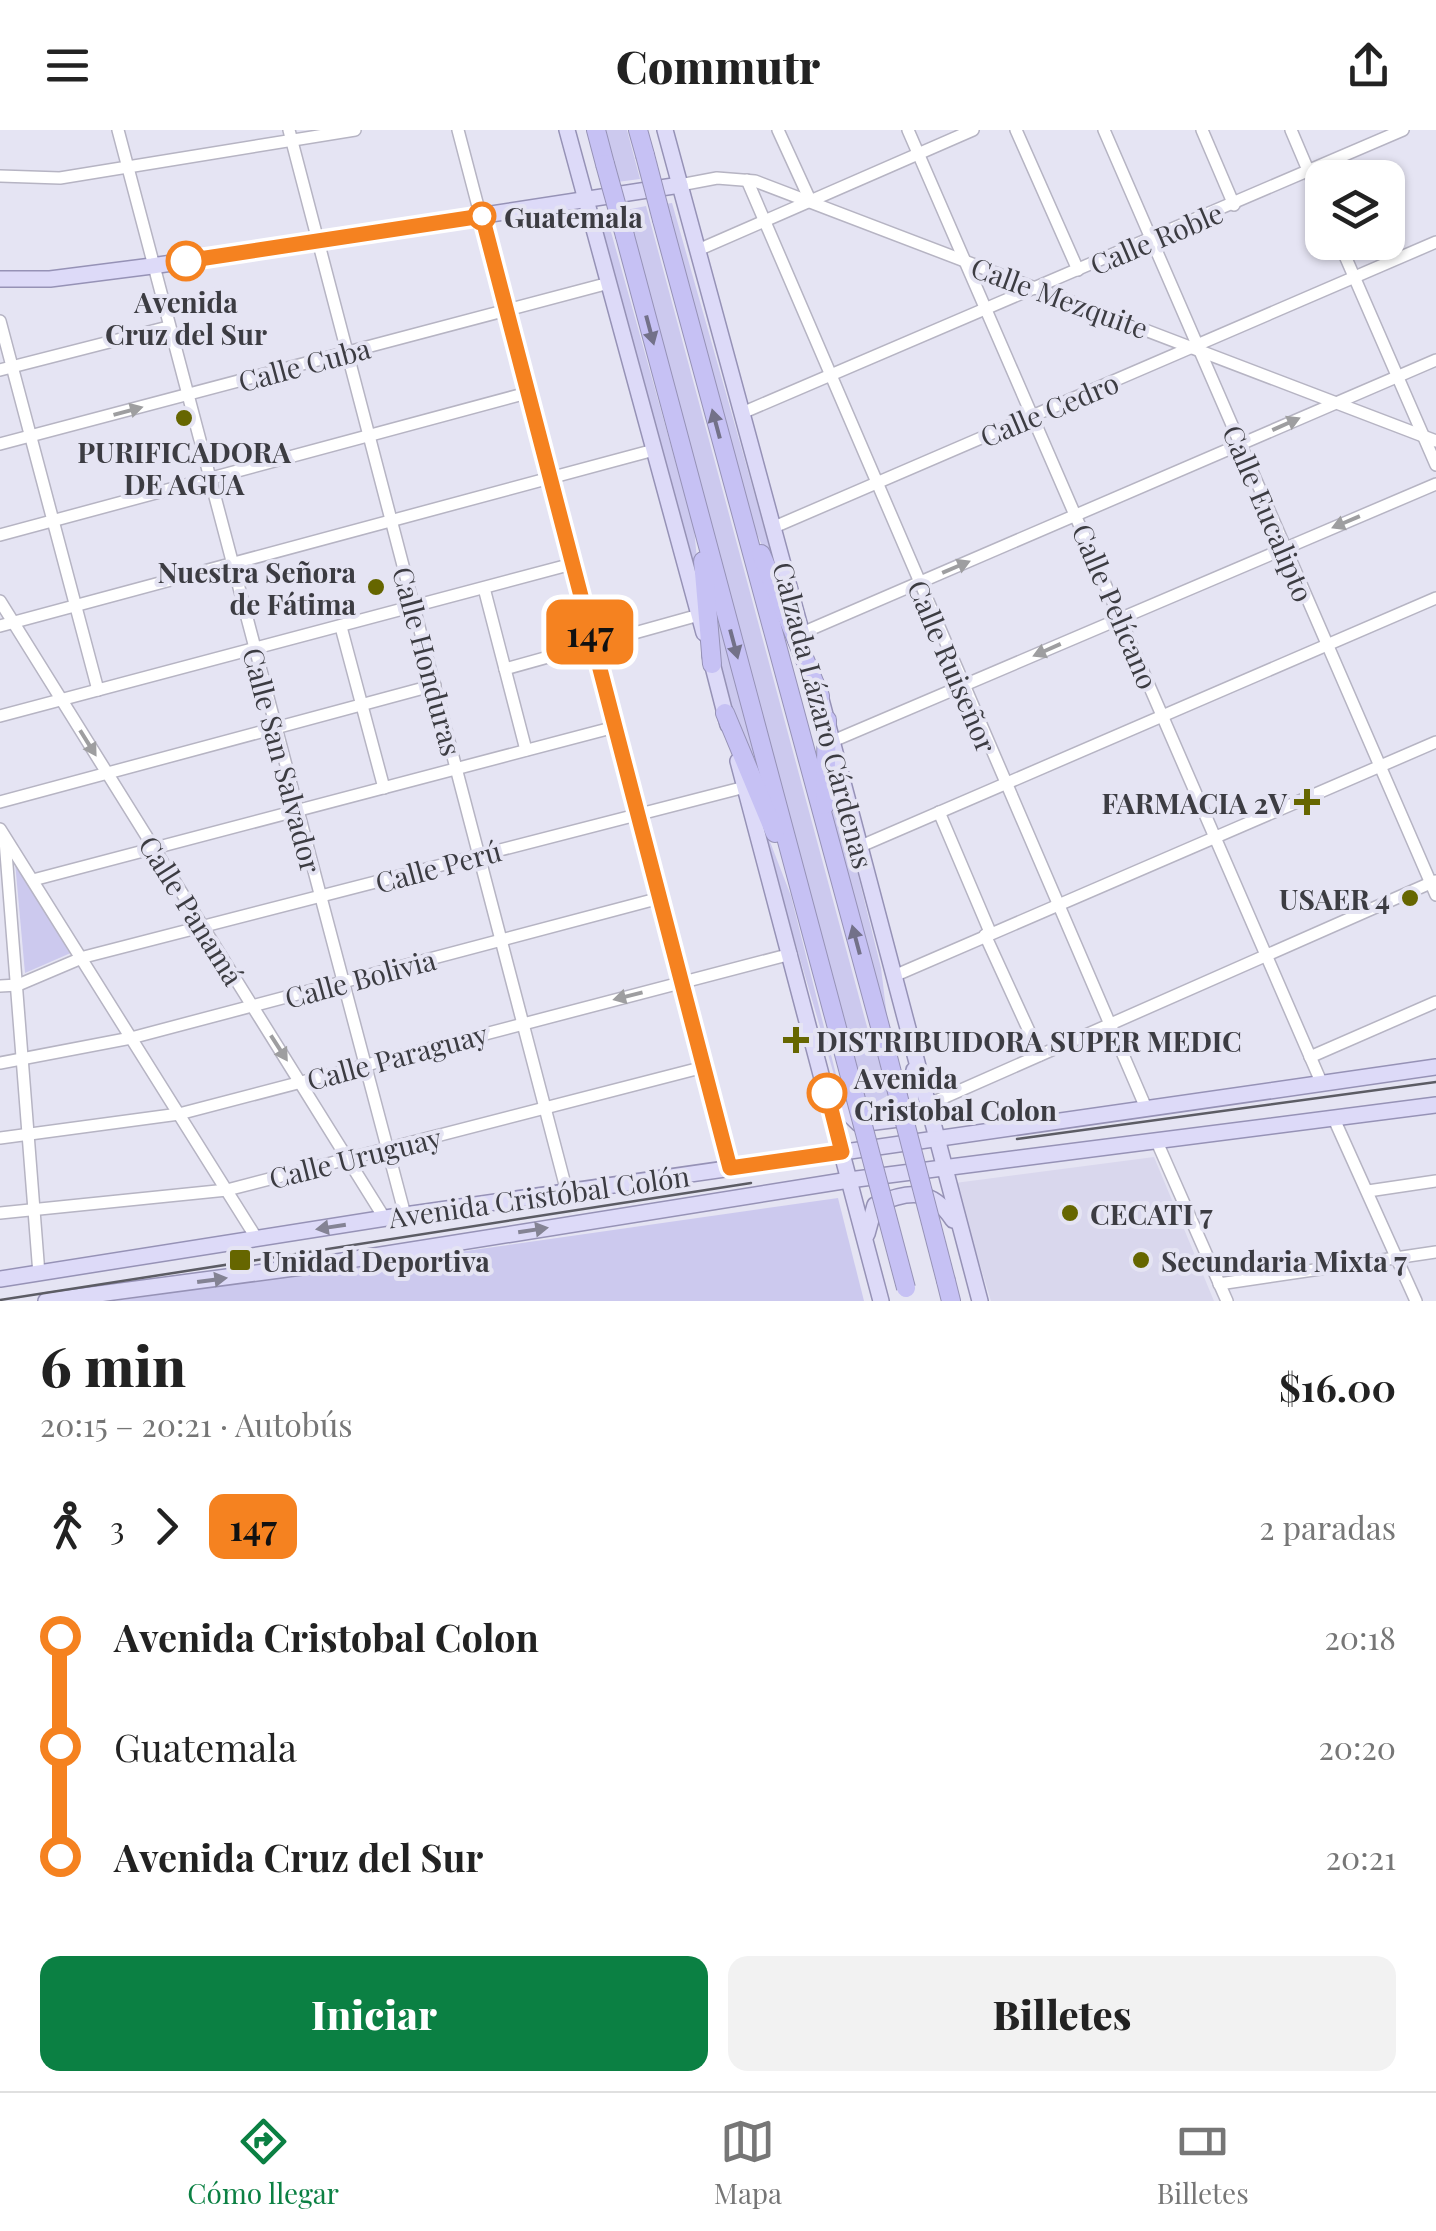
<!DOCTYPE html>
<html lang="es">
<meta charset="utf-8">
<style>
:root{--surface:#fff;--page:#f2f2f2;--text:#222;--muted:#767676;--line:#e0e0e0;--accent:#0b8043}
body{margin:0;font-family:"Playfair Display",serif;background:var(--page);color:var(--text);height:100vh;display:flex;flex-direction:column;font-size:38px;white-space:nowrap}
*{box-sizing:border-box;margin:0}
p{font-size:32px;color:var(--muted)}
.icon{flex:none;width:55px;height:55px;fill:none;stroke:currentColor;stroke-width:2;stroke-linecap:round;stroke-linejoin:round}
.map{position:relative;height:1171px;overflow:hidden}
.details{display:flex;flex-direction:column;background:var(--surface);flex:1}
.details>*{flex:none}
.badge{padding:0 20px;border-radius:15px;font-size:35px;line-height:65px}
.fabs{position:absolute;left:1305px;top:30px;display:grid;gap:20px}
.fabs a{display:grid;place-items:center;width:100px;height:100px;border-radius:20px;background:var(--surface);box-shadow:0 2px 8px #0004;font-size:50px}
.map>.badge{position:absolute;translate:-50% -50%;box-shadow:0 0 0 5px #fff}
.legs{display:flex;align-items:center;gap:15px;height:110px;padding:0 40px;font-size:32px}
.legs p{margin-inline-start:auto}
.overview{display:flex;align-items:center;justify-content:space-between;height:170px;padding:0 40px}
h1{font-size:55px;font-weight:800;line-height:75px}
.primary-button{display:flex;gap:20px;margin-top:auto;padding:20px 40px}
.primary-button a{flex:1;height:115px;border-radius:20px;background:var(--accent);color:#fff;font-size:40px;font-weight:800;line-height:115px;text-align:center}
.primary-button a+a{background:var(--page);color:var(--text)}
ul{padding:0 40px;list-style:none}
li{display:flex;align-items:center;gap:35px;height:110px;font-size:38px}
li i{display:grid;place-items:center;width:15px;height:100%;margin:0 12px;background:currentColor}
li i::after{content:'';width:25px;height:25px;margin:-12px;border:8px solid;border-radius:50%;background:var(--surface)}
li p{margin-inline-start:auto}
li:first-child i{background:linear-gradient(#0000 50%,currentColor 0)}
li:last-child i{background:linear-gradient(currentColor 50%,#0000 0)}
header{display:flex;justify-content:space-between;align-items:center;height:130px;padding:0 40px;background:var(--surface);font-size:45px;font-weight:800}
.menu{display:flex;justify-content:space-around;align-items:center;height:140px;border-top:2px solid var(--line);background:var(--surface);font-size:28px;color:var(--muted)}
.menu a{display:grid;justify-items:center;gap:5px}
.menu .current{color:var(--accent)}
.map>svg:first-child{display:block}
.built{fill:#d9d7ed}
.green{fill:#ccc9ee}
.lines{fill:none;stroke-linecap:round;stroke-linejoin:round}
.minor-casing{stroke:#b6b4c3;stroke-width:14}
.major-casing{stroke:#9692b6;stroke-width:18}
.highway-casing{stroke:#9692b6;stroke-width:20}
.minor{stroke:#fff;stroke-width:11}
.major{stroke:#dddaf8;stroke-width:15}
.highway{stroke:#c6c1f4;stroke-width:18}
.tram{stroke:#5c5c64;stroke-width:2.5}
.highway-bridge-casing{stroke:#9692b6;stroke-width:20;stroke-linecap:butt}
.highway-bridge{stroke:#c6c1f4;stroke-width:18}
.oneway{fill:#737189}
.oneway2{fill:#9e9ea0}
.oneway3{fill:#848394}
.line-1-casing{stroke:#fff;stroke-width:22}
.line-1{stroke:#f58220;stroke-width:15}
.stop-1-dot{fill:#fff;stroke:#f58220;stroke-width:5}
.poi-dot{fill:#660;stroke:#e5e4f3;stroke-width:4}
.labels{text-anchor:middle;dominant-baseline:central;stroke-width:8;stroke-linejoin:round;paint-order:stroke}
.stop-label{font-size:28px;font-weight:bold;fill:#3c3c42;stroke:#e5e4f3;text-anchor:start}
.street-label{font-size:28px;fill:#3c3c42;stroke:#e5e4f3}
.poi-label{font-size:28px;font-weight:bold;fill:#3c3c42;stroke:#e5e4f3;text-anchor:start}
</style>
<header><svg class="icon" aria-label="menu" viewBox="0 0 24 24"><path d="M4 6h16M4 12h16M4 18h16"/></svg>Commutr<svg class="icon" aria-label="share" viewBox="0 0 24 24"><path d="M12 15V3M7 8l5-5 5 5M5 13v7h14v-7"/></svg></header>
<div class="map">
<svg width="1436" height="1171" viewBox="0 0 1436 1171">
<rect width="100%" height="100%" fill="#e5e4f3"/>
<path class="built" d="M1154,1027L1214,1171H991L955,1053Z"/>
<g class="green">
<path d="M603,0H627L640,49L617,52Z"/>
<path d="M672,73L782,461L736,356L665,74Z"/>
<path d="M646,76L873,919L888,915L900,959L876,972L848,971L854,924L626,80Z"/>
<path d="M606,84L694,398L702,482L596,87Z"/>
<path d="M711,456L765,668L727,578L716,538Z"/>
<path d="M834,648L881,838L891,919L832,693Z"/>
<path d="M752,665L791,766L849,996Z"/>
<path d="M15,732L73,822L25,843Z"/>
<path d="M838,1068L864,1171H114Z"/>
</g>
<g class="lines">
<defs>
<g id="minor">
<path d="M118,0L405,1085"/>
<path d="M289,0L567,1062"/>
<path d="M458,0L730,1038"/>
<path d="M778,0L810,70"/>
<path d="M908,0L1322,954"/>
<path d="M1016,0L1078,140"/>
<path d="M1104,0L1436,765"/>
<path d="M1202,0L1234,75"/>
<path d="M1291,0L1322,73"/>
<path d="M0,46L60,48L355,0"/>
<path d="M747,50L1146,978"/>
<path d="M680,55L717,48L755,51L1436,311"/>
<path d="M1339,112L1436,335"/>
<path d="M698,120L973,0"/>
<path d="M0,191L98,560"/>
<path d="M0,240L168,197"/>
<path d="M742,283L1403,0"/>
<path d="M0,314L609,153"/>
<path d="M772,398L1436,112"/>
<path d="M0,405L527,263"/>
<path d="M484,458L526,620"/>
<path d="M0,471L385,1089"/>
<path d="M0,496L654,320"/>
<path d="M341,497L384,658"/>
<path d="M802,503L1436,230"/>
<path d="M505,539L699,485"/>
<path d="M0,586L572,434"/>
<path d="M833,611L1436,354"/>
<path d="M0,672L435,555"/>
<path d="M939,682L990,802"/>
<path d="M0,699L257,1109"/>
<path d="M5,710L39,1144"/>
<path d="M861,716L1436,468"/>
<path d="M33,750L615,597"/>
<path d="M985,805L1040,925"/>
<path d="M894,846L1436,612"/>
<path d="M0,856L18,855L84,827L745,657"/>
<path d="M1310,927L1436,872"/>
<path d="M0,933L131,908L660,768"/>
<path d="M927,975L1435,751"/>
<path d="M1334,989L1416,1171"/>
<path d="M0,1008L179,984L791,824"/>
<path d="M1157,1012L1227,1171"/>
<path d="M1368,1061L1436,1051"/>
<path d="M0,1083L227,1060L704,937"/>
<path d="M1219,1154L1436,1122"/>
</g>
<g id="major">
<path d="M567,0L704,503"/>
<path d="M665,0L803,508"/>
<path d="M0,149H50L152,136L680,55"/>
<path d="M710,525L728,595"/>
<path d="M818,558L980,1171"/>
<path d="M738,631L881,1171"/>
<path d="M833,969L859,994L899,989L910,977L914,940"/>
<path d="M867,1104L875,1075C909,1060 932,1058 953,1090"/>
<path d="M0,1149L405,1085L1436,937"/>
<path d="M46,1171L324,1134L849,1050L1436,975"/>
</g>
<g id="highway">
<path d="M596,0L605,34"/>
<path d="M638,0L645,25"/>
<path d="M662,90L882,904"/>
<path d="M625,106L840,909"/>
<path d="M761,424L820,566"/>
<path d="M703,431L712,534"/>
<path d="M725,583L775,703"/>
<path d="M825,675L827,590"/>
<path d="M946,1151L951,1171"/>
</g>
</defs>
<use href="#minor" class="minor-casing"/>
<use href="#major" class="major-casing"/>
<use href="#highway" class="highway-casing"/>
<use href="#minor" class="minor"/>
<use href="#major" class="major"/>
<use href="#highway" class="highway"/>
<g class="tram">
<path d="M1017,1009L1436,952"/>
<path d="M0,1170L751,1053"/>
</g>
<defs>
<g id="highway-bridge">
<path d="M645,25L662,90"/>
<path d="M605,34L625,106"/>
<path d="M882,904L946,1151"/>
<path d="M840,909L906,1158"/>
</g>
</defs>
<use href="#highway-bridge" class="highway-bridge-casing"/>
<use href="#highway-bridge" class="highway-bridge"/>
</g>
<defs><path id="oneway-solid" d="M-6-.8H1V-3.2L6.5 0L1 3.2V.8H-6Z" transform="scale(2.5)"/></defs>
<g class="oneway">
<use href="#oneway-solid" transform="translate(650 200) rotate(75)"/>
<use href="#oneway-solid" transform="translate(716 294) rotate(-105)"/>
<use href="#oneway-solid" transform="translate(734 514) rotate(75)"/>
<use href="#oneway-solid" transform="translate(856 810) rotate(-105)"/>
</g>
<g class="oneway2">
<use href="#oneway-solid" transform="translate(128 281) rotate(-15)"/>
<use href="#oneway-solid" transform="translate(1286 294) rotate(-24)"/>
<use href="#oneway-solid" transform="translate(1346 392) rotate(157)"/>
<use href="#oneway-solid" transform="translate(956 437) rotate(-23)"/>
<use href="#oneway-solid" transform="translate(1047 520) rotate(156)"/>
<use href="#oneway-solid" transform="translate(88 613) rotate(58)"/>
<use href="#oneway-solid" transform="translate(628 866) rotate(166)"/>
<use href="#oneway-solid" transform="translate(279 918) rotate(57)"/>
</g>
<g class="oneway3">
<use href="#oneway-solid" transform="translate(331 1097) rotate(171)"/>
<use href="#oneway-solid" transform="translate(533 1100) rotate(-9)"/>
<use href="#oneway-solid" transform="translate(212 1150) rotate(-8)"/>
</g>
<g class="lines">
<defs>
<path id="line-1" d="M186,131L482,86L730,1038L842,1022L827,963"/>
</defs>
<use href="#line-1" class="line-1-casing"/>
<use href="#line-1" class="line-1"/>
</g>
<g class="stop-1-dot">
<circle cx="482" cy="86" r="12"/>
<circle cx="186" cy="131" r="18"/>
<circle cx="827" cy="963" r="18"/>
</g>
<g class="poi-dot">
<circle cx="184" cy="288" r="10"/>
<circle cx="376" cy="457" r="10"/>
<path d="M1302 657h10v10h10v10h-10v10h-10v-10h-10v-10h10z"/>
<circle cx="1410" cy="768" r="10"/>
<path d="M791 895h10v10h10v10h-10v10h-10v-10h-10v-10h10z"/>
<circle cx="1070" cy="1083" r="10"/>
<rect x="228" y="1118" width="24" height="24" rx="5"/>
<circle cx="1141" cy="1130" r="10"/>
</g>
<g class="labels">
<g class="stop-label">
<text x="504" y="86">Guatemala</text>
<text x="186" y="171" text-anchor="middle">Avenida<tspan x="186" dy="32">Cruz del Sur</tspan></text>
<text x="854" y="947">Avenida<tspan x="854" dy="32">Cristobal Colon</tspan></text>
</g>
<g class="street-label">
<text transform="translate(1156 108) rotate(-23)">Calle Roble</text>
<text transform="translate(1060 167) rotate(20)">Calle Mezquite</text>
<text transform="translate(304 234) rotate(-15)">Calle Cuba</text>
<text transform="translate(1049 279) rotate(-23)">Calle Cedro</text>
<text transform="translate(1269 383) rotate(67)">Calle Eucalipto</text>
<text transform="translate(1116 476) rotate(67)">Calle Pelícano</text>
<text transform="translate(428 531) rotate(75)">Calle Honduras</text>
<text transform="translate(953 536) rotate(67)">Calle Ruiseñor</text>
<text transform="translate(824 585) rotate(75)">Calzada Lázaro Cárdenas</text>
<text transform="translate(283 630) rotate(75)">Calle San Salvador</text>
<text transform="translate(438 736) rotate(-15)">Calle Perú</text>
<text transform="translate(192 780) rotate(58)">Calle Panamá</text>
<text transform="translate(360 848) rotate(-15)">Calle Bolivia</text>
<text transform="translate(397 926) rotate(-15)">Calle Paraguay</text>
<text transform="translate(355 1027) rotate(-14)">Calle Uruguay</text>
<text transform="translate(539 1066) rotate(-8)">Avenida Cristóbal Colón</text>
</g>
<g class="poi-label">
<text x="184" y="321" text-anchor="middle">PURIFICADORA<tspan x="184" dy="32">DE AGUA</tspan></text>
<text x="356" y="441" text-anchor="end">Nuestra Señora<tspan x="356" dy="32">de Fátima</tspan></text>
<text x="1287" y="672" text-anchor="end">FARMACIA 2V</text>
<text x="1390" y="768" text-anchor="end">USAER 4</text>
<text x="816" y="910">DISTRIBUIDORA SUPER MEDIC</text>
<text x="1090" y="1083">CECATI 7</text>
<text x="262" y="1130">Unidad Deportiva</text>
<text x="1161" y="1130">Secundaria Mixta 7</text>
</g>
</g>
</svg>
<div class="fabs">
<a><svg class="icon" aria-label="layers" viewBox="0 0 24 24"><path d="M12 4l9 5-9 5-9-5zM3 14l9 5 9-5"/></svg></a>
</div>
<b class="badge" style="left:590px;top:502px;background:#f58220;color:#111">147</b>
</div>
<section class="details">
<div class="overview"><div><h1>6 min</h1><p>20:15 – 20:21 · Autobús</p></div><b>$16.00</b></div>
<div class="legs"><svg class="icon" aria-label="walk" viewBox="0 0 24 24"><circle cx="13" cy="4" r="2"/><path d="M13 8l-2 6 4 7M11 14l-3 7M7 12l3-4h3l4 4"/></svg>3<svg class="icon" aria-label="forward" viewBox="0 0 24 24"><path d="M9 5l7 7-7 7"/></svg><b class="badge" style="background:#f58220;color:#111">147</b><p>2 paradas</p></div>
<ul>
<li><i style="color:#f58220"></i><b>Avenida Cristobal Colon</b><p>20:18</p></li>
<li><i style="color:#f58220"></i><span>Guatemala</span><p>20:20</p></li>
<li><i style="color:#f58220"></i><b>Avenida Cruz del Sur</b><p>20:21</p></li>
</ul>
<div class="primary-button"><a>Iniciar</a><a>Billetes</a></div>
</section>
<nav class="menu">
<a class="current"><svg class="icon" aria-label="directions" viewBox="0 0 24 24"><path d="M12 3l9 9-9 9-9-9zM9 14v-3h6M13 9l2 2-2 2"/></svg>Cómo llegar</a>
<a><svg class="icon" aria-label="map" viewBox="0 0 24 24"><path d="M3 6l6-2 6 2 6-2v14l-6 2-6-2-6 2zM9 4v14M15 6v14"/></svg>Mapa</a>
<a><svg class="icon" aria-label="tickets" viewBox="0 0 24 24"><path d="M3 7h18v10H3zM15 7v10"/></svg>Billetes</a>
</nav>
